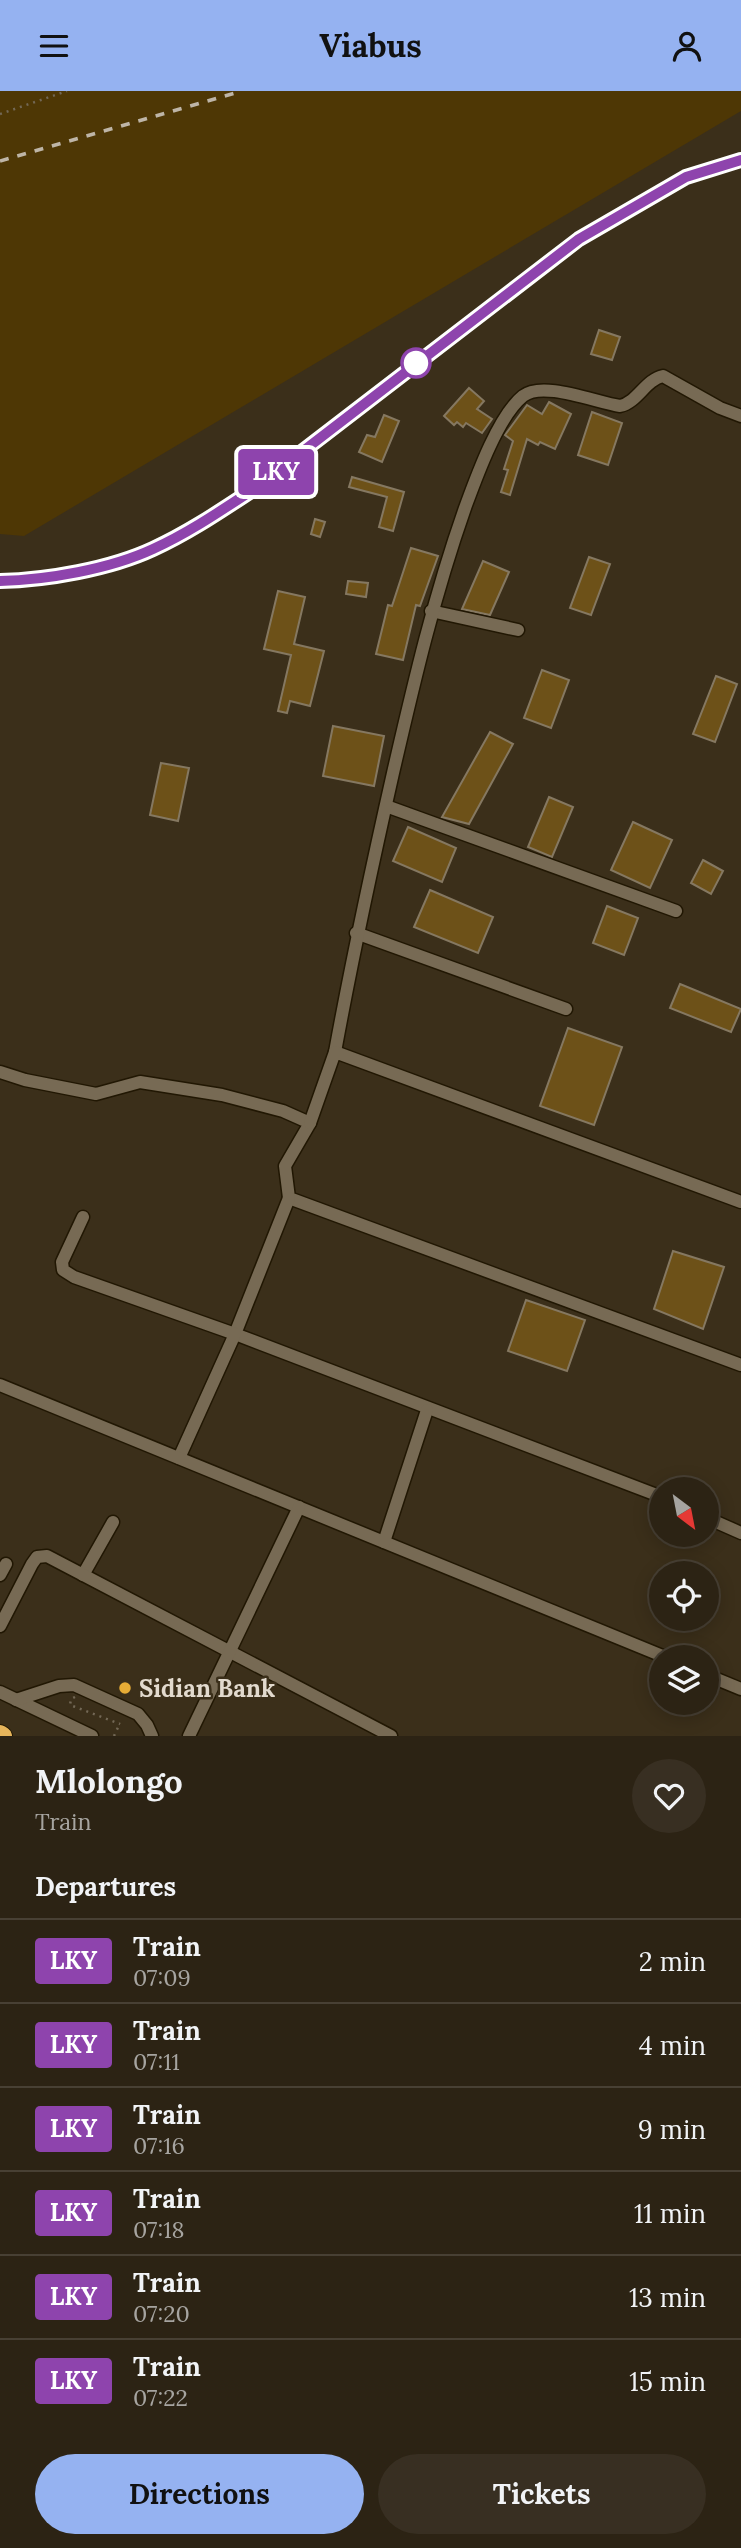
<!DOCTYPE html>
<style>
:root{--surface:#2c2314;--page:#382f22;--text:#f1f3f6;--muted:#a6a4a0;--line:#484034;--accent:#95b2f1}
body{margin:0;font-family:Lora,serif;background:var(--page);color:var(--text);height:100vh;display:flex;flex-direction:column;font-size:26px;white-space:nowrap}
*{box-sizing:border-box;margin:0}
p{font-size:23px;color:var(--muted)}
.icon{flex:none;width:38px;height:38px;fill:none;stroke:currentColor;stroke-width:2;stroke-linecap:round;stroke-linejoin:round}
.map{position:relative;height:1645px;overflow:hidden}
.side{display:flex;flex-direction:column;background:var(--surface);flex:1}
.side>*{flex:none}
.badge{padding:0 14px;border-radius:5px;font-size:24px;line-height:46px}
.needle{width:46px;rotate:148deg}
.controls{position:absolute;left:649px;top:1386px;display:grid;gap:14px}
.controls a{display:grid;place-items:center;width:70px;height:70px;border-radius:50%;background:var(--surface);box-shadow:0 4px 18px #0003,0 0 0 2px var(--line);font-size:35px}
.map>.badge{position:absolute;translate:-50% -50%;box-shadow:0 0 0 4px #fff}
h2{padding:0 35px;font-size:26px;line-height:63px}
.round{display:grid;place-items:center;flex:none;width:74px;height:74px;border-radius:37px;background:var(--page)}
.overview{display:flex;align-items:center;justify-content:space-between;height:119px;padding:0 35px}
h1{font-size:33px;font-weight:700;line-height:52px}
.button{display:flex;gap:14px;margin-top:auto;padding:14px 35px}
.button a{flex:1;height:80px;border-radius:42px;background:var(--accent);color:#111;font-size:28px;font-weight:700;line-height:80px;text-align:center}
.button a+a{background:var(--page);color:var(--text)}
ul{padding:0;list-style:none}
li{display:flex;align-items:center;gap:21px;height:84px;padding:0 35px;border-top:2px solid var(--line)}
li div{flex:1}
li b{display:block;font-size:26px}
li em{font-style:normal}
li .badge{min-width:77px;font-weight:700;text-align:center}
header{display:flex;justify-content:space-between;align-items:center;height:91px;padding:0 35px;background:var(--accent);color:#111;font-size:32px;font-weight:700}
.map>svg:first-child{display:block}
.green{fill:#4e3705}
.building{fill:#6d5118;stroke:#857861;stroke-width:2}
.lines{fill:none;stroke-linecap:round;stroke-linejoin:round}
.minor-casing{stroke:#211703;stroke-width:15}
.highway-casing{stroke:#211703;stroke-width:20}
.path{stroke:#736856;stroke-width:2.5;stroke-dasharray:2 5;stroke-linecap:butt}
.minor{stroke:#776a54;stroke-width:12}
.highway{stroke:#e6b55b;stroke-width:18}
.rail{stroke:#beb5a7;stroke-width:3.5;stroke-dasharray:9 9;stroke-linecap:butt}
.line-casing{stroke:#fff;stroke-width:16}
.line{stroke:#8e44ad;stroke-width:10}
.stop-dot{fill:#fff;stroke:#8e44ad;stroke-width:3.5}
.poi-dot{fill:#e6ac36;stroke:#3b2f1a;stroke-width:2.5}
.labels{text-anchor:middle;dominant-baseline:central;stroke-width:5;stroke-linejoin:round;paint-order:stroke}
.poi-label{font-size:24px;font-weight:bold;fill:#e2dace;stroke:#3b2f1a;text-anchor:start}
</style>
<header><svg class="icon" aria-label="menu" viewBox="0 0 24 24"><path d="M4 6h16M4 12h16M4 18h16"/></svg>Viabus<svg class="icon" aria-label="person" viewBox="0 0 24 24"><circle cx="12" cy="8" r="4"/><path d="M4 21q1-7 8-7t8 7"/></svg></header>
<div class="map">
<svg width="741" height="1645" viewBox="0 0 741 1645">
<rect width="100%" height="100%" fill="#3b2f1a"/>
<path class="green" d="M0,0H741V20L24,445L0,443Z"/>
<g class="building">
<path d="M599,239L620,246L612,269L591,263Z"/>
<path d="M469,297L484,310L477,318L492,328L482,342L466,332L463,336L457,331L454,334L444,325Z"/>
<path d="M549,311L571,323L555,358L540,351L538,354L527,348L510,404L501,401L508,379L504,378L513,350L505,344L527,314L542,323Z"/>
<path d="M592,321L622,332L608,374L578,364Z"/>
<path d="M384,324L399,330L382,371L359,361L367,344L375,346Z"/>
<path d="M352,386L404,401L393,440L379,436L387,406L349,396Z"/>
<path d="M315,428L325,431L320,446L311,443Z"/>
<path d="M411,457L438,465L420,515L416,514L403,569L376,563L388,514L392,515Z"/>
<path d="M589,466L610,473L591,524L570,517Z"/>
<path d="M483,470L509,481L490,524L462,518Z"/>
<path d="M348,490L368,492L366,506L346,503Z"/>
<path d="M278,500L305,506L294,553L324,560L310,615L290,610L287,622L278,620L291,564L264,558Z"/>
<path d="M542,579L569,589L551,637L524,627Z"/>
<path d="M716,585L737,593L715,651L693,643Z"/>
<path d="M333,635L384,645L374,695L323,685Z"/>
<path d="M490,641L513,653L469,733L442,726Z"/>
<path d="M161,672L189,677L178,730L150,724Z"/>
<path d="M549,706L573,716L552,766L528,756Z"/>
<path d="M633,731L672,749L650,797L611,779Z"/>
<path d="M408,736L456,757L442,791L393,770Z"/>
<path d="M703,769L723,780L711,803L691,792Z"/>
<path d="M430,799L493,826L478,862L414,836Z"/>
<path d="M607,815L638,827L624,864L593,852Z"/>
<path d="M680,893L741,918L731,941L670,917Z"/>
<path d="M568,937L622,956L594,1034L540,1015Z"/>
<path d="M673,1160L724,1176L703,1238L654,1218Z"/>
<path d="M526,1209L585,1229L567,1280L508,1260Z"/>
</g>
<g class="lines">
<defs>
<g id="minor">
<path d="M431,520L518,539"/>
<path d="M386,715L676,820"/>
<path d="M356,842L566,918"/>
<path d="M335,961C352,868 372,775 393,682C414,591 434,505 465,417C476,387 498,325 523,305C543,289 597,312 620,315C638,311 645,289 663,285L720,317L741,325"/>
<path d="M0,981L25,989L96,1003L140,991L222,1004L283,1020L310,1032L285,1075L289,1107L741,1274"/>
<path d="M310,1032L335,961L741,1111"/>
<path d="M289,1107L235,1243L662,1406"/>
<path d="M83,1126L62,1171L63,1179L74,1186L235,1243L179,1367"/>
<path d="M0,1294L665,1566"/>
<path d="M707,1427L741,1442"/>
<path d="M384,1451L427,1319"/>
<path d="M0,1484L6,1473"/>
<path d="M83,1484L113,1431"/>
<path d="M0,1535L32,1473L37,1466L47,1465L391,1645"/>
<path d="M707,1584L741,1598"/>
<path d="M0,1601L92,1645"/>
<path d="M16,1609L59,1595L74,1594L138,1623L147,1634L152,1645"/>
<path d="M189,1645L299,1416"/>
</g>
<path id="highway" d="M0,1643L3,1645"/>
</defs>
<use href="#minor" class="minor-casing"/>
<use href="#highway" class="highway-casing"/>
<g class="path">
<path d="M0,23L67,0"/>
<path d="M75,1606L71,1608L70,1614L120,1633"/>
<path d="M114,1645L120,1632"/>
</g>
<use href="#minor" class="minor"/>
<use href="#highway" class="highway"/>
<g class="rail">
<path d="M0,70L242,0"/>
<path d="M0,490C45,489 112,477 153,458C188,442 219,421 251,400L579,148L686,86L741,69"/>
</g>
</g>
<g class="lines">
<defs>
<path id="line" d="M0,490C47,489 110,478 153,458C188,442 219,421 251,400L579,148L686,86L741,69"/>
</defs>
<use href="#line" class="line-casing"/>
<use href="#line" class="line"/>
</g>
<circle class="stop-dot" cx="416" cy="272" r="14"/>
<circle class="poi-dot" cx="125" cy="1597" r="7"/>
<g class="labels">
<g class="poi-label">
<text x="139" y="1597">Sidian Bank</text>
</g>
</g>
</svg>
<div class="controls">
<a><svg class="needle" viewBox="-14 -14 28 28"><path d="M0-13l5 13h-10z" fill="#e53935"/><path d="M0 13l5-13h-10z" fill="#a6a4a0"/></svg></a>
<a><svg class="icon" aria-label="locate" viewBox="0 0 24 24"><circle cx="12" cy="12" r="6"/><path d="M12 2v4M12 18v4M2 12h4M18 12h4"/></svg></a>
<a><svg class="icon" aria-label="layers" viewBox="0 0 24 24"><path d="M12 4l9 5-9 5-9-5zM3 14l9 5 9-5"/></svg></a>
</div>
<b class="badge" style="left:276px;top:381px;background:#8e44ad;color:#fff">LKY</b>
</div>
<section class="side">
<div class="overview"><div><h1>Mlolongo</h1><p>Train</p></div><a class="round"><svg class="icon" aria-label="heart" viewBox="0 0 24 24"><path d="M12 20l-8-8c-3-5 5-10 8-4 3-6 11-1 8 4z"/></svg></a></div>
<h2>Departures</h2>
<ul>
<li><span class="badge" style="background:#8e44ad;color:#fff">LKY</span><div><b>Train</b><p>07:09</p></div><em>2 min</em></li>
<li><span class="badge" style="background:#8e44ad;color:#fff">LKY</span><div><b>Train</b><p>07:11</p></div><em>4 min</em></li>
<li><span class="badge" style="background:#8e44ad;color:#fff">LKY</span><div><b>Train</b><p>07:16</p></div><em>9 min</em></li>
<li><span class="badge" style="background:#8e44ad;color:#fff">LKY</span><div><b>Train</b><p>07:18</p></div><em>11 min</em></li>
<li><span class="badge" style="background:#8e44ad;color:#fff">LKY</span><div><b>Train</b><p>07:20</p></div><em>13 min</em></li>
<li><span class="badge" style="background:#8e44ad;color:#fff">LKY</span><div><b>Train</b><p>07:22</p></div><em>15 min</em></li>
</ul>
<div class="button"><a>Directions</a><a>Tickets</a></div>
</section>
